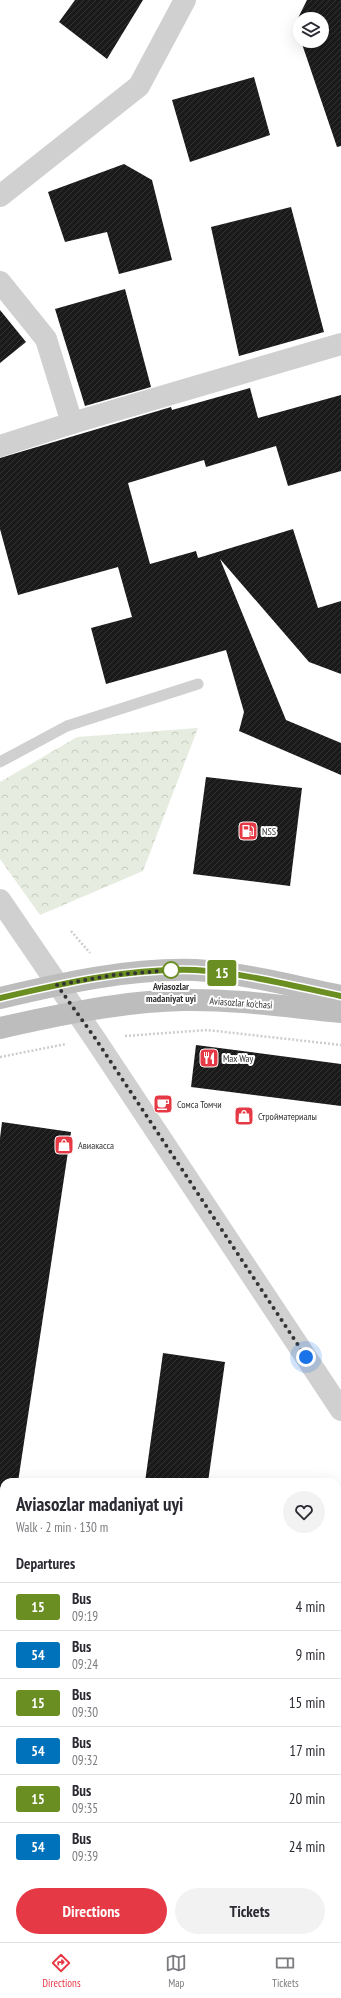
<!DOCTYPE html>
<meta charset="utf-8">
<style>
:root{--surface:#fff;--page:#f2f2f3;--text:#2b2b33;--muted:#7c7c81;--line:#e1e1e2;--accent:#e63946}
body{margin:0;font-family:"PT Sans Narrow",sans-serif;background:var(--page);color:var(--text);height:100vh;display:flex;flex-direction:column;font-size:15px;white-space:nowrap}
*{box-sizing:border-box;margin:0}
p{font-size:13px;color:var(--muted)}
.icon{flex:none;width:22px;height:22px;fill:none;stroke:currentColor;stroke-width:2;stroke-linecap:round;stroke-linejoin:round}
.map{position:relative;flex:1;overflow:hidden}
.side{position:absolute;left:0px;top:1478px;width:341px;height:464px;display:flex;flex-direction:column;background:var(--surface);border-radius:12px 12px 0 0;box-shadow:0 4px 16px #0002}
.side>*{flex:none}
.badge{padding:0 8px;border-radius:3px;font-size:14px;line-height:26px}
.fabs{position:absolute;left:293px;top:12px;display:grid;gap:8px}
.fabs a{display:grid;place-items:center;width:36px;height:36px;border-radius:50%;background:var(--surface);box-shadow:0 4px 16px #0002;font-size:20px}
.you{position:absolute;width:20px;height:20px;margin:-10px;border:3px solid #fff;border-radius:50%;background:#1a73e8;box-shadow:0 0 0 6px #1a73e833}
.map>.badge{position:absolute;translate:-50% -50%;box-shadow:0 0 0 2px #fff}
h2{padding:0 16px;font-size:15px;line-height:36px}
.round{display:grid;place-items:center;flex:none;width:42px;height:42px;border-radius:21px;background:var(--page)}
.overview{display:flex;align-items:center;justify-content:space-between;height:68px;padding:0 16px}
h1{font-size:19px;font-weight:800;line-height:30px}
.action{display:flex;gap:8px;margin-top:auto;padding:8px 16px}
.action a{flex:1;height:46px;border-radius:24px;background:var(--accent);color:#fff;font-size:16px;font-weight:800;line-height:46px;text-align:center}
.action a+a{background:var(--page);color:var(--text)}
ul{padding:0;list-style:none}
li{display:flex;align-items:center;gap:12px;height:48px;padding:0 16px;border-top:1px solid var(--line)}
li div{flex:1}
li b{display:block;font-size:15px}
li em{font-style:normal}
li .badge{min-width:44px;font-weight:700;text-align:center}
.dock{display:flex;justify-content:space-around;align-items:center;height:56px;border-top:1px solid var(--line);background:var(--surface);font-size:11px;color:var(--muted)}
.dock a{display:grid;justify-items:center;gap:2px}
.dock .on{color:var(--accent)}
.map>svg:first-child{display:block}
.forest{fill:url(#forest-crowns)}
.building{fill:url(#building-hatch)}
.lines{fill:none;stroke-linecap:round;stroke-linejoin:round}
.path{stroke:#cdcdcd;stroke-width:2.5;stroke-dasharray:2 2;stroke-linecap:butt}
.service{stroke:#d0d0d0;stroke-width:11}
.minor{stroke:#d0d0d0;stroke-width:22}
.secondary{stroke:#bdbdbd;stroke-width:22}
.line-casing{stroke:#fff;stroke-width:9}
.line{stroke:#6b8e23;stroke-width:6}
.walk{stroke:#333;stroke-width:4;stroke-dasharray:0 7.2}
.stop-dot{fill:#fff;stroke:#6b8e23;stroke-width:2}
.labels{text-anchor:middle;dominant-baseline:central;stroke-width:4;stroke-linejoin:round;paint-order:stroke}
.poi-label{font-size:10px;fill:#333;stroke:#fff;text-anchor:start}
.stop-label{font-size:10px;font-weight:bold;fill:#333;stroke:#fff}
.street-label{font-size:10px;fill:#333;stroke:#fff}
</style>
<div class="map">
<svg width="341" height="1942" viewBox="0 0 341 1942">
<defs>
<pattern id="forest-crowns" width="20" height="18" patternUnits="userSpaceOnUse"><rect width="20" height="18" fill="#e6ecdf"/><path d="M2 6a3 3 0 1 1 6 0M12 15a3 3 0 1 1 6 0" fill="none" stroke="#c6cbc0"/></pattern>
<pattern id="building-hatch" width="6" height="6" patternUnits="userSpaceOnUse"><rect width="6" height="6" fill="#1a1a1a"/><path d="M-1 1l2-2M0 6l6-6M5 7l2-2" fill="none" stroke="#333"/></pattern>
</defs>
<rect width="100%" height="100%" fill="#fff"/>
<path class="forest" d="M198,728L143,871L40,915L0,859V782L77,737Z"/>
<g class="building">
<path d="M75,0H143L107,59L59,22Z"/>
<path d="M307,0H341V146L337,147L301,41H322V19H300V39L295,24Z"/>
<path d="M254,77L270,135L190,162L172,100Z"/>
<path d="M124,164L152,180L172,260L119,274L107,232L65,242L48,192Z"/>
<path d="M291,207L324,332L239,356L211,227Z"/>
<path d="M125,289L151,387L85,406L55,309Z"/>
<path d="M0,310L26,342L0,363Z"/>
<path d="M250,388L258,418L341,395V471L288,486L276,446L206,467L204,460L128,483L150,564L196,551L198,558L293,529L318,608L341,601V674L309,662L220,559L286,720L341,743V775L239,731L244,712L226,650L106,684L91,628L132,617L118,567L18,595L0,529V458L171,407L172,410Z"/>
<path d="M206,777L302,788L290,886L193,874Z"/>
<path d="M196,1045L341,1064V1106L191,1087Z"/>
<path d="M2,1122L71,1132L18,1482H4V1513H0V1138Z"/>
<path d="M163,1353L225,1362L208,1482H145Z"/>
</g>
<g class="lines">
<g class="path">
<path d="M71,931L90,953"/>
<path d="M125,1036L207,1030L341,1045"/>
<path d="M0,1057L66,1044"/>
</g>
<path class="service" d="M0,762L67,726L198,684"/>
<g class="minor">
<path d="M0,196L139,86L185,0"/>
<path d="M0,282L46,339L72,423"/>
<path d="M0,446L72,423L341,344"/>
<path d="M0,900L95,1039L341,1410"/>
<path d="M0,1667L4,1674"/>
<path d="M0,1738L4,1727"/>
<path d="M337,1863L341,1864"/>
</g>
<g class="secondary">
<path d="M0,998C64,983 129,968 195,970C244,973 293,986 341,996"/>
<path d="M0,1028C57,1015 125,1001 183,1000C236,999 289,1007 341,1012"/>
</g>
</g>
<g class="lines">
<defs>
<path id="line" d="M0,998C64,983 129,968 195,970C244,973 293,986 341,996"/>
</defs>
<use href="#line" class="line-casing"/>
<use href="#line" class="line"/>
<path class="walk" d="M171,970L114,975L57,985L95,1038L306,1357"/>
</g>
<defs>
<symbol id="fuel-square" viewBox="-11 -11 22 22"><rect x="-9" y="-9" width="18" height="18" rx="4" fill="#e63946" stroke="#fff"/><path d="M-5.5-6h7V0h2V4h1.3V-2.5L3-4.5l.8-.8L6-3V5H2.5V1h-1V6h-7ZM-4.2-4.7v3.2H.2V-4.7Z" fill="#fff"/></symbol>
<symbol id="restaurant-square" viewBox="-11 -11 22 22"><rect x="-9" y="-9" width="18" height="18" rx="4" fill="#e63946" stroke="#fff"/><path d="M-5-6h1v4h1v-4h1v4h1v-4h1v5L-1.5 .5V6h-2V.5L-5-1ZM5-6V6H3V1.5H1.5Q1.5-4 5-6Z" fill="#fff"/></symbol>
<symbol id="cafe-square" viewBox="-11 -11 22 22"><rect x="-9" y="-9" width="18" height="18" rx="4" fill="#e63946" stroke="#fff"/><path d="M-5.5-4.5H6V0H3Q3 3.5 0 3.5H-2.5Q-5.5 3.5-5.5 0ZM3-3.2v2h1.7v-2ZM-6 4.5H4V6H-6Z" fill="#fff"/></symbol>
<symbol id="shop-square" viewBox="-11 -11 22 22"><rect x="-9" y="-9" width="18" height="18" rx="4" fill="#e63946" stroke="#fff"/><path d="M-5-2.5h2.3a2.7 3.5 0 0 1 5.4 0H5L5.5 6h-11ZM-1.5-2.5h3a1.5 2.3 0 0 0-3 0Z" fill="#fff"/></symbol>
</defs>
<g fill-rule="evenodd">
<use href="#fuel-square" x="237" y="820" width="22" height="22"/>
<use href="#restaurant-square" x="198" y="1047" width="22" height="22"/>
<use href="#cafe-square" x="152" y="1093" width="22" height="22"/>
<use href="#shop-square" x="233" y="1105" width="22" height="22"/>
<use href="#shop-square" x="53" y="1134" width="22" height="22"/>
</g>
<circle class="stop-dot" cx="171" cy="970" r="8"/>
<g class="labels">
<g class="poi-label">
<text x="262" y="831">NSS</text>
<text x="223" y="1058">Max Way</text>
<text x="177" y="1104">Сомса Томчи</text>
<text x="258" y="1116">Стройматериалы</text>
<text x="78" y="1145">Авиакасса</text>
</g>
<g class="stop-label">
<text x="171" y="986">Aviasozlar<tspan x="171" dy="12">madaniyat uyi</tspan></text>
</g>
<g class="street-label">
<text transform="translate(241 1003) rotate(4)">Aviasozlar ko'chasi</text>
</g>
</g>
</svg>
<div class="fabs">
<a><svg class="icon" aria-label="layers" viewBox="0 0 24 24"><path d="M12 4l9 5-9 5-9-5zM3 14l9 5 9-5"/></svg></a>
</div>
<div class="you" style="left:306px;top:1357px"></div>
<b class="badge" style="left:222px;top:973px;background:#6b8e23;color:#fff">15</b>
<section class="side">
<div class="overview"><div><h1>Aviasozlar madaniyat uyi</h1><p>Walk · 2 min · 130 m</p></div><a class="round"><svg class="icon" aria-label="heart" viewBox="0 0 24 24"><path d="M12 20l-8-8c-3-5 5-10 8-4 3-6 11-1 8 4z"/></svg></a></div>
<h2>Departures</h2>
<ul>
<li><span class="badge" style="background:#6b8e23;color:#fff">15</span><div><b>Bus</b><p>09:19</p></div><em>4 min</em></li>
<li><span class="badge" style="background:#0072bc;color:#fff">54</span><div><b>Bus</b><p>09:24</p></div><em>9 min</em></li>
<li><span class="badge" style="background:#6b8e23;color:#fff">15</span><div><b>Bus</b><p>09:30</p></div><em>15 min</em></li>
<li><span class="badge" style="background:#0072bc;color:#fff">54</span><div><b>Bus</b><p>09:32</p></div><em>17 min</em></li>
<li><span class="badge" style="background:#6b8e23;color:#fff">15</span><div><b>Bus</b><p>09:35</p></div><em>20 min</em></li>
<li><span class="badge" style="background:#0072bc;color:#fff">54</span><div><b>Bus</b><p>09:39</p></div><em>24 min</em></li>
</ul>
<div class="action"><a>Directions</a><a>Tickets</a></div>
</section>
</div>
<nav class="dock">
<a class="on"><svg class="icon" aria-label="directions" viewBox="0 0 24 24"><path d="M12 3l9 9-9 9-9-9zM9 14v-3h6M13 9l2 2-2 2"/></svg>Directions</a>
<a><svg class="icon" aria-label="map" viewBox="0 0 24 24"><path d="M3 6l6-2 6 2 6-2v14l-6 2-6-2-6 2zM9 4v14M15 6v14"/></svg>Map</a>
<a><svg class="icon" aria-label="tickets" viewBox="0 0 24 24"><path d="M3 7h18v10H3zM15 7v10"/></svg>Tickets</a>
</nav>
